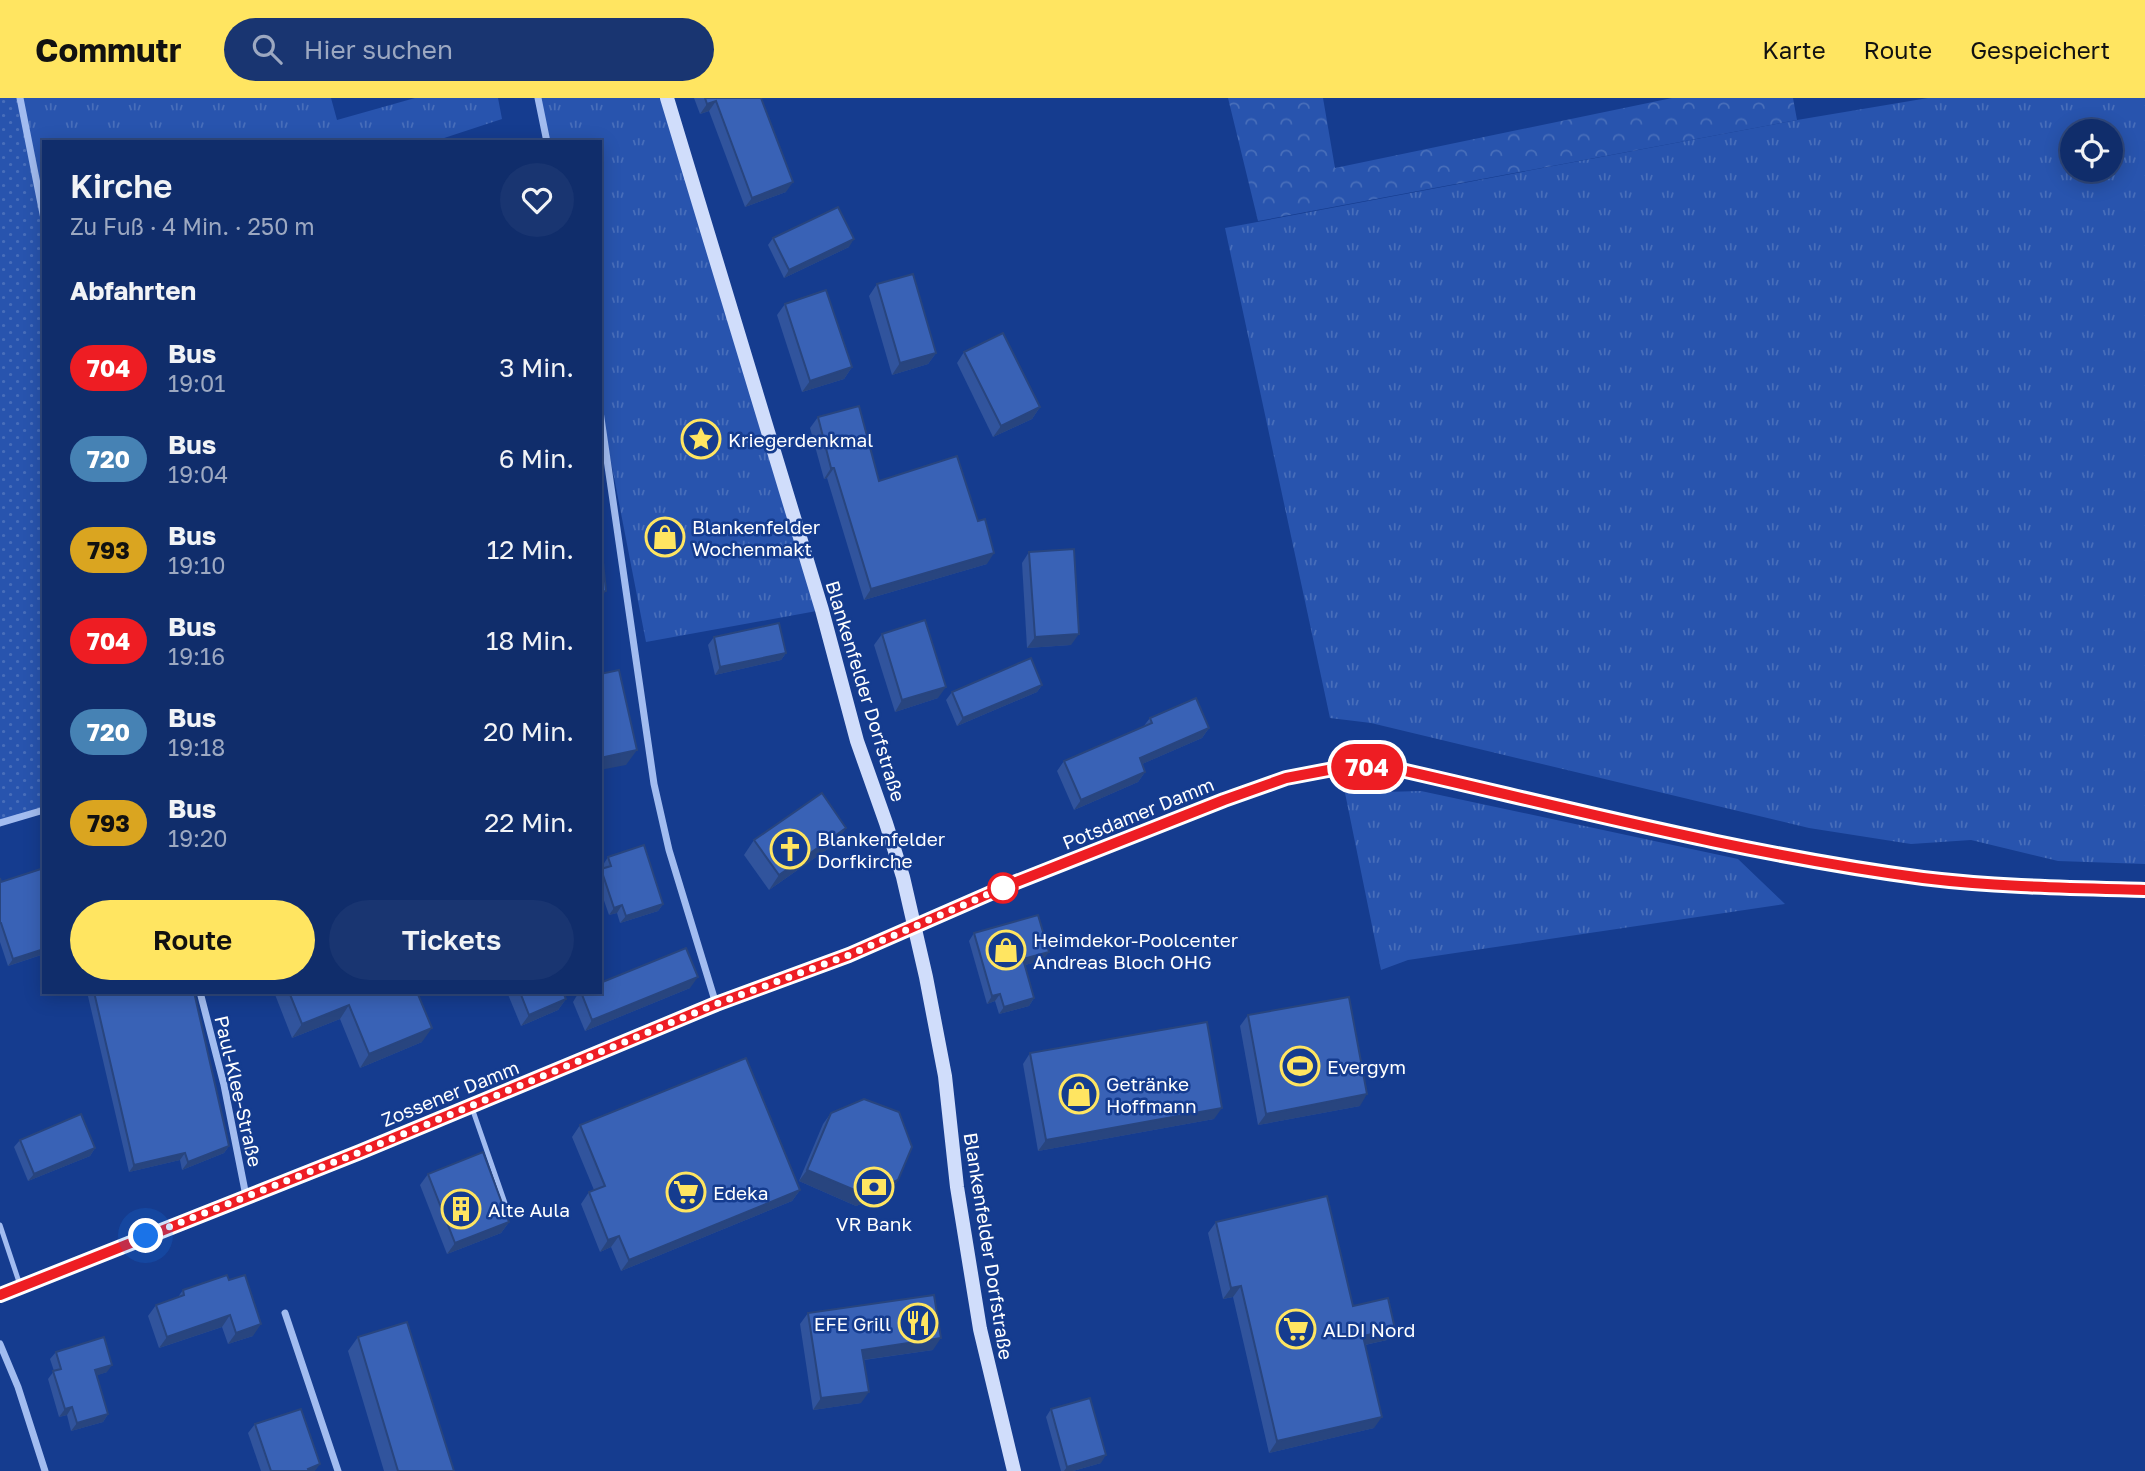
<!DOCTYPE html>
<html lang="de">
<meta charset="utf-8">
<style>
:root{--surface:#102d6b;--page:#193571;--text:#f1f3f6;--muted:#9ca8c1;--line:#30497e;--accent:#ffe561}
body{margin:0;font-family:"Golos Text",sans-serif;background:var(--page);color:var(--text);height:100vh;display:flex;flex-direction:column;font-size:26px;white-space:nowrap}
*{box-sizing:border-box;margin:0}
p{font-size:23px;color:var(--muted)}
.icon{flex:none;width:38px;height:38px;fill:none;stroke:currentColor;stroke-width:2;stroke-linecap:round;stroke-linejoin:round}
.map{position:relative;flex:1;overflow:hidden}
.drawer{position:absolute;left:42px;top:42px;width:560px;height:854px;display:flex;flex-direction:column;background:var(--surface);border-radius:0px;box-shadow:0 4px 18px #0003,0 0 0 2px var(--line)}
.drawer>*{flex:none}
.badge{padding:0 14px;border-radius:23px;font-size:24px;line-height:46px}
.fabs{position:absolute;left:2060px;top:21px;display:grid;gap:14px}
.fabs a{display:grid;place-items:center;width:63px;height:63px;border-radius:50%;background:var(--surface);box-shadow:0 4px 18px #0003,0 0 0 2px var(--line);font-size:35px}
.you{position:absolute;width:35px;height:35px;margin:-18px;border:5px solid #fff;border-radius:50%;background:#1a73e8;box-shadow:0 0 0 10px #1a73e833}
.map>.badge{position:absolute;translate:-50% -50%;box-shadow:0 0 0 4px #fff}
h2{padding:0 28px;font-size:26px;line-height:63px}
.round{display:grid;place-items:center;flex:none;width:74px;height:74px;border-radius:37px;background:var(--page)}
.headline{display:flex;align-items:center;justify-content:space-between;height:119px;padding:0 28px}
h1{font-size:33px;font-weight:600;line-height:52px}
.cta{display:flex;gap:14px;margin-top:auto;padding:14px 28px}
.cta a{flex:1;height:80px;border-radius:42px;background:var(--accent);color:#111;font-size:28px;font-weight:600;line-height:80px;text-align:center}
.cta a+a{background:var(--page);color:var(--text)}
ul{padding:0;list-style:none}
li{display:flex;align-items:center;gap:21px;height:91px;padding:0 28px}
li div{flex:1}
li b{display:block;font-size:26px}
li em{font-style:normal}
li .badge{min-width:77px;font-weight:700;text-align:center}
header{display:flex;align-items:center;gap:42px;box-sizing:border-box;height:98px;padding:0 35px;background:var(--accent);color:#111}
header strong{font-size:33px}
nav{display:flex;gap:38px;margin-inline-start:auto;font-size:24px}
.search{width:490px;height:63px;background:var(--page);display:flex;align-items:center;gap:18px;box-sizing:border-box;padding:0 24px;border-radius:38px;color:var(--muted);font-size:26px}
.map>svg:first-child{display:block}
.grass{fill:url(#grass-tufts);fill-rule:evenodd}
.park{fill:url(#park-crowns)}
.garden{fill:url(#garden-dots)}
.lines{fill:none;stroke-linecap:round;stroke-linejoin:round}
.lane{stroke:#a2bcf0;stroke-width:5}
.street{stroke:#a2bcf0;stroke-width:7}
.secondary{stroke:#d0ddfb;stroke-width:14}
.wall{fill:#31549d}
.shaded-wall{fill:#28457f}
.building{fill:#3962b6;stroke:#28457f;stroke-width:2}
.line-casing{stroke:#fff;stroke-width:16}
.line{stroke:#ee1d23;stroke-width:10}
.walk{stroke:#fff;stroke-width:7;stroke-dasharray:0 12.6}
.stop-dot{fill:#fff;stroke:#ee1d23;stroke-width:3.5}
.labels{text-anchor:middle;dominant-baseline:central;stroke-width:5;stroke-linejoin:round;paint-order:stroke}
.poi-label{font-size:19px;fill:#fff;stroke:#153c8f;text-anchor:start}
.street-label{font-size:19px;fill:#fff;stroke:#153c8f}
</style>
<header>
<strong>Commutr</strong>
<div class="search"><svg class="icon" aria-label="search" viewBox="0 0 24 24"><circle cx="10" cy="10" r="6"/><path d="M15 15l6 6"/></svg>Hier suchen</div>
<nav><a>Karte</a><a>Route</a><a>Gespeichert</a></nav>
</header>
<div class="map">
<svg width="2145" height="1373" viewBox="0 0 2145 1373">
<defs>
<pattern id="grass-tufts" width="24" height="20" patternUnits="userSpaceOnUse" patternTransform="scale(1.75)"><rect width="24" height="20" fill="#2854ae"/><path d="M3 7l-1-3M5 7V3M7 7l1-3M15 17l-1-3M17 17v-4M19 17l1-3" fill="none" stroke="#486eba"/></pattern>
<pattern id="park-crowns" width="20" height="18" patternUnits="userSpaceOnUse" patternTransform="scale(1.75)"><rect width="20" height="18" fill="#2854ae"/><path d="M2 6a3 3 0 1 1 6 0M12 15a3 3 0 1 1 6 0" fill="none" stroke="#486eba"/></pattern>
<pattern id="garden-dots" width="8" height="8" patternUnits="userSpaceOnUse" patternTransform="scale(1.75)"><rect width="8" height="8" fill="#2854ae"/><path d="M2 2h.1M6 6h.1" fill="none" stroke="#486eba" stroke-width="1.8" stroke-linecap="round"/></pattern>
</defs>
<rect width="100%" height="100%" fill="#153c8f"/>
<g class="grass">
<path d="M20,0H331L337,22L415,0H498L502,21L432,44H44V121Z"/>
<path d="M538,0H667L822,512L646,544L600,307V44H547Z"/>
<path d="M1928,0H2145V766L2058,763L1971,742L1911,746L1809,730L1371,625L1330,620L1225,130L1797,22ZM2072,33H2110V72H2072Z"/>
<path d="M1421,693L1738,761L1785,806L1408,862L1381,872L1345,695Z"/>
</g>
<path class="park" d="M1228,0H1323L1335,70L1672,0H1793L1797,22L1258,123Z"/>
<path class="garden" d="M0,0H20L44,121V712L0,725Z"/>
<g class="lines">
<g class="lane">
<path d="M472,1010L505,1105"/>
<path d="M0,1127L20,1187"/>
</g>
<g class="street">
<path d="M20,0L44,121"/>
<path d="M538,0L547,44"/>
<path d="M600,313L654,686L669,752L716,906"/>
<path d="M0,725L44,712"/>
<path d="M200,894L224,987L246,1098"/>
<path d="M285,1215L338,1373"/>
<path d="M0,1246L18,1289L45,1373"/>
</g>
<g class="secondary">
<path d="M667,0L822,512L857,643L886,725L903,779L926,879L945,978L957,1089L980,1231L1014,1373"/>
<path d="M0,1197L360,1054L716,906L849,857L1009,787L1224,702L1286,680L1344,669H1388C1566,709 1742,756 1923,780C1996,789 2071,790 2145,792"/>
</g>
</g>
<g class="wall">
<path d="M694,0H761L786,94L745,109L709,13L700,16Z"/>
<path d="M773,140L849,149L784,180L768,147Z"/>
<path d="M877,186L936,255L928,266L892,277L869,198Z"/>
<path d="M785,206L852,269L844,281L802,294L777,217Z"/>
<path d="M964,254L1040,309L1032,321L993,339L957,265Z"/>
<path d="M818,319L879,383L987,466L864,502L827,380L824,381L810,330Z"/>
<path d="M1029,454L1071,547L1027,550L1022,465Z"/>
<path d="M882,536L938,600L895,614L874,547Z"/>
<path d="M714,539L786,555L781,562L715,577L708,547Z"/>
<path d="M1042,587L1037,594L957,628L946,602L952,594Z"/>
<path d="M1150,620L1209,630L1202,640L1142,666L1145,674L1138,684L1074,712L1057,673L1064,663L1143,629Z"/>
<path d="M846,730L836,745L769,792L744,757L754,742Z"/>
<path d="M608,759L663,806L658,813L620,825L617,815L609,817L600,791V772L604,770L603,767Z"/>
<path d="M0,780L1,784L44,856L8,868L0,844Z"/>
<path d="M974,835L1043,862L1025,867L1034,900L1029,908L999,916L995,903L987,906L969,843Z"/>
<path d="M690,890L585,933L573,904L579,894Z"/>
<path d="M87,894H194L229,1048L224,1055L182,1072L180,1062L129,1074Z"/>
<path d="M274,894H417L422,944L360,970L340,921L292,940Z"/>
<path d="M507,894H563L566,901L558,912L521,928Z"/>
<path d="M1248,917L1360,1008L1258,1027L1240,928Z"/>
<path d="M1030,955L1214,1021L1038,1053L1023,966Z"/>
<path d="M831,1015L898,1082L890,1094L856,1108L799,1083L823,1026Z"/>
<path d="M580,1027L800,1092L792,1103L621,1173L611,1149L600,1154L581,1106L589,1094L594,1092L572,1039Z"/>
<path d="M20,1042L95,1050L90,1058L28,1083L14,1049Z"/>
<path d="M428,1076L509,1124L501,1135L447,1156L420,1087Z"/>
<path d="M1216,1124L1353,1208L1387,1242L1365,1247L1374,1330L1269,1355L1233,1199L1223,1201L1208,1135Z"/>
<path d="M227,1177L253,1238L228,1246L222,1229L159,1250L148,1218L156,1207L178,1199L183,1192Z"/>
<path d="M808,1215L933,1252L864,1262L861,1305L813,1312L800,1226Z"/>
<path d="M358,1239L454,1373H384L348,1253Z"/>
<path d="M56,1254L107,1274L97,1277L108,1316L103,1324L71,1333L67,1317L59,1319L48,1281L54,1273L50,1261Z"/>
<path d="M1051,1311L1101,1365L1073,1373H1061L1046,1319Z"/>
<path d="M255,1326L315,1373H261L248,1335Z"/>
</g>
<g class="shaded-wall">
<path d="M716,3L709,13L700,16L707,6Z"/>
<path d="M793,84L786,94L745,109L752,100Z"/>
<path d="M854,141L849,149L784,180L789,172Z"/>
<path d="M936,255L928,266L892,277L900,265Z"/>
<path d="M852,269L844,281L802,294L810,283Z"/>
<path d="M1040,309L1032,321L993,339L1001,328Z"/>
<path d="M831,370H834L827,380L824,381Z"/>
<path d="M994,455L987,466L864,502L871,491Z"/>
<path d="M606,493L600,501V494Z"/>
<path d="M1079,536L1071,547L1027,550L1035,539Z"/>
<path d="M786,555L781,562L715,577L720,569Z"/>
<path d="M1042,587L1037,594L957,628L963,620Z"/>
<path d="M946,589L938,600L895,614L902,602Z"/>
<path d="M1209,630L1202,640L1133,670L1140,660Z"/>
<path d="M637,652L626,667L600,672V660Z"/>
<path d="M1145,674L1138,684L1074,712L1081,702Z"/>
<path d="M846,730L836,745L769,792L779,777Z"/>
<path d="M663,806L658,813L620,825L626,818Z"/>
<path d="M622,807L617,815L609,817L614,810Z"/>
<path d="M44,851V856L8,868L13,861Z"/>
<path d="M1049,854L1043,862L1018,869L1023,861Z"/>
<path d="M698,879L690,890L585,933L592,922Z"/>
<path d="M1000,896L995,903L987,906L992,898Z"/>
<path d="M1034,900L1029,908L999,916L1004,909Z"/>
<path d="M566,901L558,912L521,928L529,917Z"/>
<path d="M349,907L340,921L292,940L302,926Z"/>
<path d="M432,930L422,944L360,970L369,956Z"/>
<path d="M1367,996L1360,1008L1258,1027L1266,1016Z"/>
<path d="M1222,1010L1214,1021L1038,1053L1046,1042Z"/>
<path d="M229,1048L224,1055L182,1072L188,1064Z"/>
<path d="M95,1050L90,1058L28,1083L34,1076Z"/>
<path d="M185,1055L180,1062L129,1074L134,1067Z"/>
<path d="M807,1072L898,1082L890,1094L856,1108L799,1083Z"/>
<path d="M800,1092L792,1103L621,1173L629,1162Z"/>
<path d="M509,1124L501,1135L447,1156L455,1145Z"/>
<path d="M619,1138L611,1149L600,1154L608,1142Z"/>
<path d="M1241,1188L1233,1199L1223,1201L1231,1190Z"/>
<path d="M230,1217L222,1229L159,1250L167,1239Z"/>
<path d="M261,1226L253,1238L228,1246L236,1235Z"/>
<path d="M1395,1231L1387,1242L1355,1249L1363,1238Z"/>
<path d="M941,1240L933,1252L855,1263L862,1252Z"/>
<path d="M112,1267L107,1274L90,1280L95,1272Z"/>
<path d="M869,1294L861,1305L813,1312L821,1300Z"/>
<path d="M72,1309L67,1317L59,1319L65,1311Z"/>
<path d="M108,1316L103,1324L71,1333L77,1325Z"/>
<path d="M1382,1319L1374,1330L1269,1355L1277,1343Z"/>
<path d="M1106,1357L1101,1365L1073,1373H1064L1067,1369Z"/>
<path d="M320,1366L315,1373H307L308,1371Z"/>
</g>
<g class="building">
<path d="M705,0H761L793,84L752,100L716,3L707,6Z"/>
<path d="M838,109L854,141L789,172L773,140Z"/>
<path d="M913,176L936,255L900,265L877,186Z"/>
<path d="M826,192L852,269L810,283L785,206Z"/>
<path d="M1003,235L1040,309L1001,328L964,254Z"/>
<path d="M859,308L879,383L957,358L978,423L985,421L994,455L871,491L834,370H831L818,319Z"/>
<path d="M600,435L606,493L600,494Z"/>
<path d="M1074,451L1079,536L1035,539L1029,454Z"/>
<path d="M925,522L946,589L902,602L882,536Z"/>
<path d="M779,525L786,555L720,569L714,539Z"/>
<path d="M1031,560L1042,587L963,620L952,594Z"/>
<path d="M619,572L637,652L600,660V576Z"/>
<path d="M1196,600L1209,630L1140,660L1145,674L1081,702L1064,663L1152,625L1150,620Z"/>
<path d="M822,695L846,730L779,777L754,742Z"/>
<path d="M644,747L663,806L626,818L622,807L614,810L601,771L611,768L608,759Z"/>
<path d="M44,770V851L13,861L1,825H0V780L1,784Z"/>
<path d="M1038,817L1049,854L1023,861L1034,900L1004,909L1000,896L992,898L974,835Z"/>
<path d="M686,850L698,879L592,922L581,894H600V885Z"/>
<path d="M94,894H194L229,1048L188,1064L185,1055L134,1067Z"/>
<path d="M289,894H417L432,930L369,956L349,907L302,926Z"/>
<path d="M520,894H563L566,901L529,917Z"/>
<path d="M1349,899L1367,996L1266,1016L1248,917Z"/>
<path d="M1207,924L1222,1010L1046,1042L1030,955Z"/>
<path d="M746,960L800,1092L629,1162L619,1138L608,1142L589,1094L605,1088L580,1027Z"/>
<path d="M864,1001L899,1014L912,1049L898,1082L864,1096L807,1072L831,1015Z"/>
<path d="M81,1016L95,1050L34,1076L20,1042Z"/>
<path d="M483,1054L509,1124L455,1145L428,1076Z"/>
<path d="M1327,1098L1353,1208L1388,1200L1395,1231L1363,1238L1382,1319L1277,1343L1241,1188L1231,1190L1216,1124Z"/>
<path d="M227,1177L229,1182L245,1177L261,1226L236,1235L230,1217L167,1239L156,1207L184,1197L183,1192Z"/>
<path d="M934,1197L941,1240L862,1252L869,1294L821,1300L808,1215Z"/>
<path d="M407,1224L454,1373H398L358,1239Z"/>
<path d="M104,1239L112,1267L95,1272L108,1316L77,1325L72,1309L65,1311L53,1273L61,1271L56,1254Z"/>
<path d="M1090,1300L1106,1357L1067,1369L1051,1311Z"/>
<path d="M301,1311L320,1366L308,1371L309,1373H271L255,1326Z"/>
</g>
<g class="lines">
<defs>
<path id="line" d="M0,1197L360,1054L716,906L849,857L1009,787L1224,702L1286,680L1344,669H1388C1565,709 1742,756 1923,780C1996,789 2071,790 2145,792"/>
</defs>
<use href="#line" class="line-casing"/>
<use href="#line" class="line"/>
<path class="walk" d="M146,1138L360,1054L716,906L849,857L1009,787L1003,790"/>
</g>
<defs>
<symbol id="sight-ring" viewBox="-11 -11 22 22"><circle r="9.5" fill="#153c8f" stroke="#ffe561" stroke-width="1.5"/><path d="M0-6L1.8-2.2L6-1.7L2.9 1.2L3.7 5.4L0 3.3L-3.7 5.4L-2.9 1.2L-6-1.7L-1.8-2.2Z" fill="#ffe561"/></symbol>
<symbol id="shop-ring" viewBox="-11 -11 22 22"><circle r="9.5" fill="#153c8f" stroke="#ffe561" stroke-width="1.5"/><path d="M-5-2.5h2.3a2.7 3.5 0 0 1 5.4 0H5L5.5 6h-11ZM-1.5-2.5h3a1.5 2.3 0 0 0-3 0Z" fill="#ffe561"/></symbol>
<symbol id="church-ring" viewBox="-11 -11 22 22"><circle r="9.5" fill="#153c8f" stroke="#ffe561" stroke-width="1.5"/><path d="M-1.2-6h2.4v3.5h3.3v2.4h-3.3V6h-2.4V-.1h-3.3v-2.4h3.3Z" fill="#ffe561"/></symbol>
<symbol id="stadium-ring" viewBox="-11 -11 22 22"><circle r="9.5" fill="#153c8f" stroke="#ffe561" stroke-width="1.5"/><path d="M0-5a6.5 5 0 1 0 0 10a6.5 5 0 1 0 0-10ZM-3.5-1.8h7v3.6h-7Z" fill="#ffe561"/></symbol>
<symbol id="bank-ring" viewBox="-11 -11 22 22"><circle r="9.5" fill="#153c8f" stroke="#ffe561" stroke-width="1.5"/><path d="M-6-4H6V4H-6ZM0-2.3a2.3 2.3 0 1 0 0 4.6a2.3 2.3 0 1 0 0-4.6Z" fill="#ffe561"/></symbol>
<symbol id="supermarket-ring" viewBox="-11 -11 22 22"><circle r="9.5" fill="#153c8f" stroke="#ffe561" stroke-width="1.5"/><path d="M-6-5.5h2.5l.6 2H6L4.5 2H-2.5L-4.4-4H-6ZM-1.5 3.2a1.3 1.3 0 1 0 .1 0ZM3 3.2a1.3 1.3 0 1 0 .1 0Z" fill="#ffe561"/></symbol>
<symbol id="building-ring" viewBox="-11 -11 22 22"><circle r="9.5" fill="#153c8f" stroke="#ffe561" stroke-width="1.5"/><path d="M-4-6H4V6H1V3H-1V6H-4ZM-2.5-4.3h1.7v1.8h-1.7ZM.8-4.3h1.7v1.8H.8ZM-2.5-1h1.7V.8h-1.7ZM.8-1h1.7V.8H.8Z" fill="#ffe561"/></symbol>
<symbol id="restaurant-ring" viewBox="-11 -11 22 22"><circle r="9.5" fill="#153c8f" stroke="#ffe561" stroke-width="1.5"/><path d="M-5-6h1v4h1v-4h1v4h1v-4h1v5L-1.5 .5V6h-2V.5L-5-1ZM5-6V6H3V1.5H1.5Q1.5-4 5-6Z" fill="#ffe561"/></symbol>
</defs>
<g fill-rule="evenodd">
<use href="#sight-ring" x="679" y="319" width="44" height="44"/>
<use href="#shop-ring" x="643" y="417" width="44" height="44"/>
<use href="#church-ring" x="768" y="729" width="44" height="44"/>
<use href="#shop-ring" x="984" y="830" width="44" height="44"/>
<use href="#stadium-ring" x="1278" y="946" width="44" height="44"/>
<use href="#shop-ring" x="1057" y="974" width="44" height="44"/>
<use href="#bank-ring" x="852" y="1067" width="44" height="44"/>
<use href="#supermarket-ring" x="664" y="1072" width="44" height="44"/>
<use href="#building-ring" x="439" y="1089" width="44" height="44"/>
<use href="#restaurant-ring" x="896" y="1203" width="44" height="44"/>
<use href="#supermarket-ring" x="1274" y="1209" width="44" height="44"/>
</g>
<circle class="stop-dot" cx="1003" cy="790" r="14"/>
<g class="labels">
<g class="poi-label">
<text x="728" y="341">Kriegerdenkmal</text>
<text x="692" y="428">Blankenfelder<tspan x="692" dy="22">Wochenmakt</tspan></text>
<text x="817" y="740">Blankenfelder<tspan x="817" dy="22">Dorfkirche</tspan></text>
<text x="1033" y="841">Heimdekor-Poolcenter<tspan x="1033" dy="22">Andreas Bloch OHG</tspan></text>
<text x="1327" y="968">Evergym</text>
<text x="1106" y="985">Getränke<tspan x="1106" dy="22">Hoffmann</tspan></text>
<text x="713" y="1094">Edeka</text>
<text x="488" y="1111">Alte Aula</text>
<text x="874" y="1125" text-anchor="middle">VR Bank</text>
<text x="891" y="1225" text-anchor="end">EFE Grill</text>
<text x="1323" y="1231">ALDI Nord</text>
</g>
<g class="street-label">
<text transform="translate(866 593) rotate(73)">Blankenfelder Dorfstraße</text>
<text transform="translate(1138 715) rotate(-22)">Potsdamer Damm</text>
<text transform="translate(239 993) rotate(77)">Paul-Klee-Straße</text>
<text transform="translate(450 995) rotate(-22)">Zossener Damm</text>
<text transform="translate(989 1148) rotate(81)">Blankenfelder Dorfstraße</text>
</g>
</g>
</svg>
<div class="fabs">
<a><svg class="icon" aria-label="locate" viewBox="0 0 24 24"><circle cx="12" cy="12" r="6"/><path d="M12 2v4M12 18v4M2 12h4M18 12h4"/></svg></a>
</div>
<div class="you" style="left:146px;top:1138px"></div>
<b class="badge" style="left:1367px;top:669px;background:#ee1d23;color:#fff">704</b>
<section class="drawer">
<div class="headline"><div><h1>Kirche</h1><p>Zu Fuß · 4 Min. · 250 m</p></div><a class="round"><svg class="icon" aria-label="heart" viewBox="0 0 24 24"><path d="M12 20l-8-8c-3-5 5-10 8-4 3-6 11-1 8 4z"/></svg></a></div>
<h2>Abfahrten</h2>
<ul>
<li><span class="badge" style="background:#ee1d23;color:#fff">704</span><div><b>Bus</b><p>19:01</p></div><em>3 Min.</em></li>
<li><span class="badge" style="background:#4682b4;color:#fff">720</span><div><b>Bus</b><p>19:04</p></div><em>6 Min.</em></li>
<li><span class="badge" style="background:#daa520;color:#111">793</span><div><b>Bus</b><p>19:10</p></div><em>12 Min.</em></li>
<li><span class="badge" style="background:#ee1d23;color:#fff">704</span><div><b>Bus</b><p>19:16</p></div><em>18 Min.</em></li>
<li><span class="badge" style="background:#4682b4;color:#fff">720</span><div><b>Bus</b><p>19:18</p></div><em>20 Min.</em></li>
<li><span class="badge" style="background:#daa520;color:#111">793</span><div><b>Bus</b><p>19:20</p></div><em>22 Min.</em></li>
</ul>
<div class="cta"><a>Route</a><a>Tickets</a></div>
</section>
</div>
